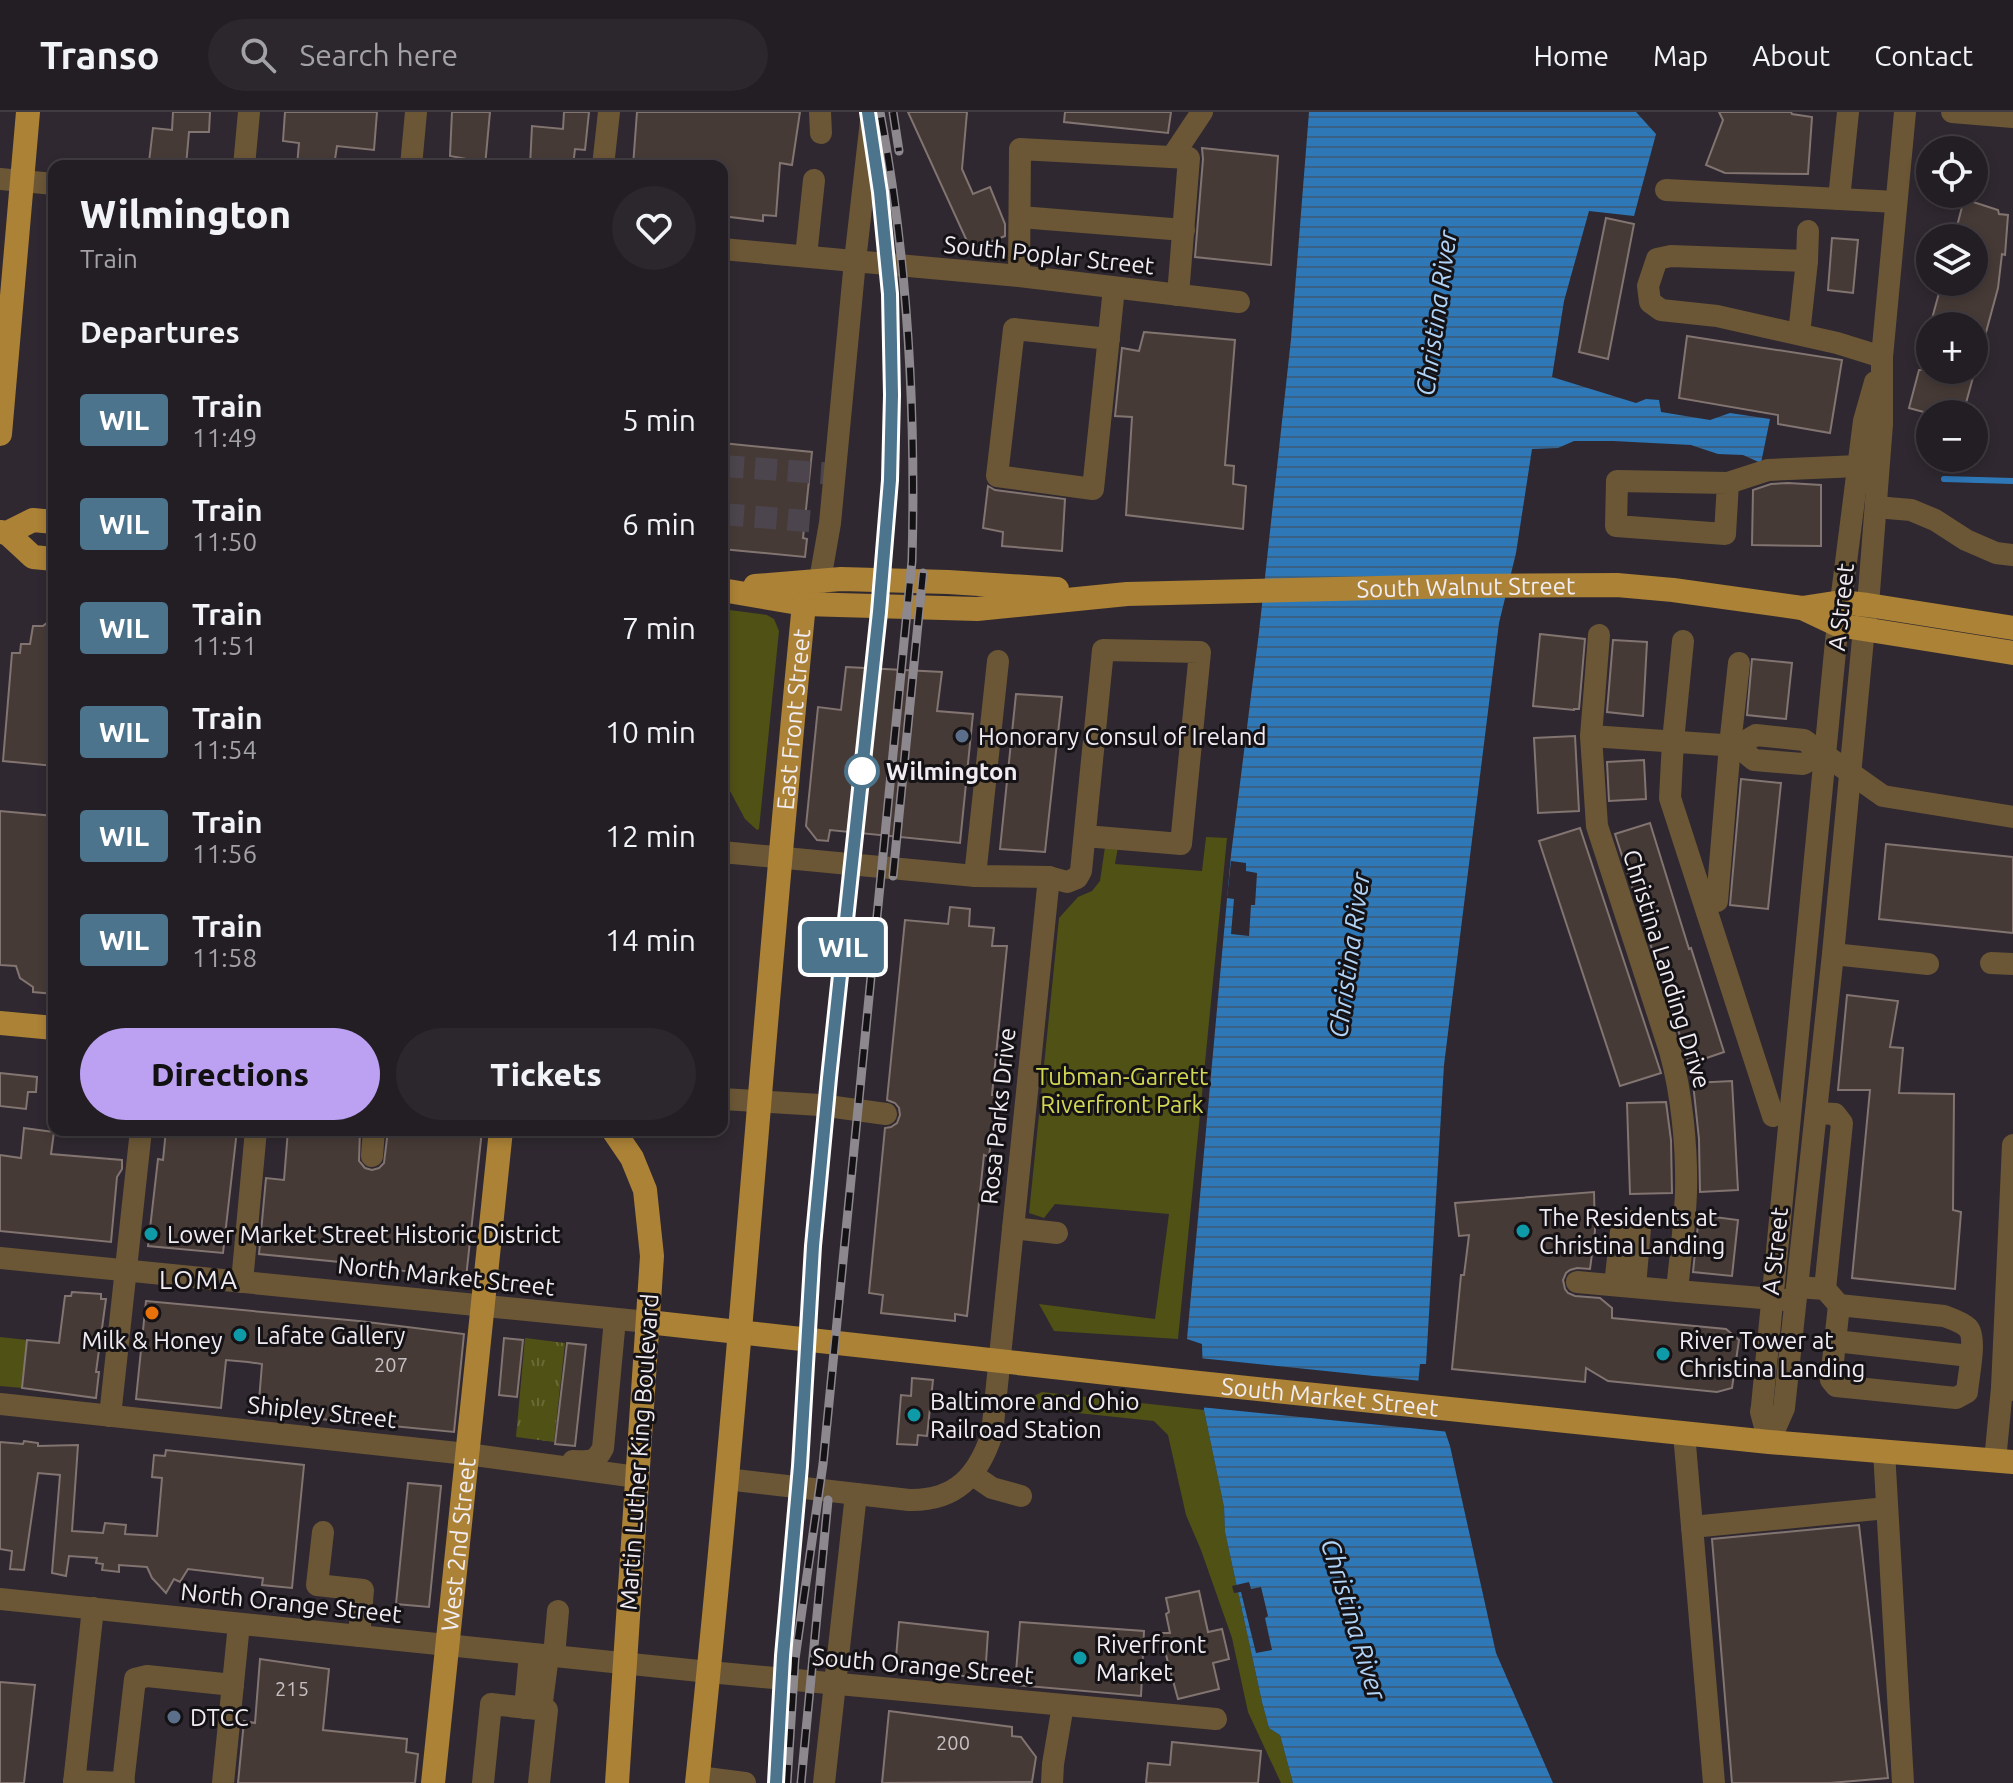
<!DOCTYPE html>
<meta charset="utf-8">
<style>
:root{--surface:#231e24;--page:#2b272c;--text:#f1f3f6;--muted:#a3a2a6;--line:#403c41;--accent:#bca0f2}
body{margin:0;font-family:Ubuntu,sans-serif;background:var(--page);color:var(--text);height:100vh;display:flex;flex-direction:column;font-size:30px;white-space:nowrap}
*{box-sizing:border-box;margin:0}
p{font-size:26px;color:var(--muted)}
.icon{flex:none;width:44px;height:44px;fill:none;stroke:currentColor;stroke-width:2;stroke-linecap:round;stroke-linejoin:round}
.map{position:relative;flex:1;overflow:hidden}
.sheet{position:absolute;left:48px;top:48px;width:680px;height:976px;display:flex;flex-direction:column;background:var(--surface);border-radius:16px;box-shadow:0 4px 12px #0003,0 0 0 2px var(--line)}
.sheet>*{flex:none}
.badge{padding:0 16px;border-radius:6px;font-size:28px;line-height:52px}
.fabs{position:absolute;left:1916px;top:24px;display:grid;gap:16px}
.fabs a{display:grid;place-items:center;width:72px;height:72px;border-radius:50%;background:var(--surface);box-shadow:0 4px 12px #0003,0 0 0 2px var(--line);font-size:40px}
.map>.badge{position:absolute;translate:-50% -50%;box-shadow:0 0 0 4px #fff}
h2{padding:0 32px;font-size:30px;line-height:72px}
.round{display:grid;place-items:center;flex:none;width:84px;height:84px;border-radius:42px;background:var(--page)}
.summary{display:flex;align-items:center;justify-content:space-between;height:136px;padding:0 32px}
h1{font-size:38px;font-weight:800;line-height:60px}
.cta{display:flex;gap:16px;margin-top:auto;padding:16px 32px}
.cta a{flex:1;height:92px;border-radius:48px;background:var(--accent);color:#111;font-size:32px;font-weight:800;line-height:92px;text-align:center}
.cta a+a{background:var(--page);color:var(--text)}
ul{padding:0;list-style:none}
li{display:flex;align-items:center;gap:24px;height:104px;padding:0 32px}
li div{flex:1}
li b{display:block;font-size:30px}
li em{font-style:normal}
li .badge{min-width:88px;font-weight:700;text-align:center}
header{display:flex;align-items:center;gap:48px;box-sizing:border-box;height:112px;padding:0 40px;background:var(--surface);border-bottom:2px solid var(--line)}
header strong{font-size:38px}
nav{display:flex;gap:44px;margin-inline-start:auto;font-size:28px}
.search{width:560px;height:72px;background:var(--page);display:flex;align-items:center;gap:20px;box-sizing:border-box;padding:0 28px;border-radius:44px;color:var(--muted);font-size:30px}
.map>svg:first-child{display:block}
.grass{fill:url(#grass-tufts)}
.park{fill:#4f5115}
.water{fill:url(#water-rules)}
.pier{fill:#2f2830}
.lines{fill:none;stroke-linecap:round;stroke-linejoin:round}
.stream{stroke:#2e78b8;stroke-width:6}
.building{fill:#463a36;stroke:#827470;stroke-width:2}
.minor-tunnel{stroke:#4c454d;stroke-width:22;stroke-dasharray:22 11;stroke-linecap:butt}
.minor{stroke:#6b5736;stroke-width:22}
.major{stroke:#ab8236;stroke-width:24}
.rail-casing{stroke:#8d878e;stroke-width:9}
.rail{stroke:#151216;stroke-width:6;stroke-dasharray:18;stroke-linecap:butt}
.line-casing{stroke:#fff;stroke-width:18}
.line{stroke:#4c748c;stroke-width:12}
.service-dot{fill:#5c6f8a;stroke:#151216;stroke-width:3}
.stop-dot{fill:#fff;stroke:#4c748c;stroke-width:4}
.culture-dot{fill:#0f9aa8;stroke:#151216;stroke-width:3}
.food-dot{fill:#e8710a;stroke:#151216;stroke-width:3}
.labels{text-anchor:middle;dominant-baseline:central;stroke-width:6;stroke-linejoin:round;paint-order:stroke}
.number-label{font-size:20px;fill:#c6c0c3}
.street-label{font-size:24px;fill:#f1ecf2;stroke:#151216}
.poi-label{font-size:24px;fill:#f1ecf2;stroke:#151216;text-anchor:start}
.stop-label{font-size:24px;font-weight:bold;fill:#f1ecf2;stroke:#151216;text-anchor:start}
.park-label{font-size:24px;fill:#d3d853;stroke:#151216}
.water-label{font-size:26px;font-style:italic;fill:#b0d3f6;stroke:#151216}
.neighbourhood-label{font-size:26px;letter-spacing:2px;fill:#f1ecf2;stroke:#151216}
</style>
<header>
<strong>Transo</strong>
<div class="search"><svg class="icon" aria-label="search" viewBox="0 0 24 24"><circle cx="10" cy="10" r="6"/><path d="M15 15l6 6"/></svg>Search here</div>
<nav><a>Home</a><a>Map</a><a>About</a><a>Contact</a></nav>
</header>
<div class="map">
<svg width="2013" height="1671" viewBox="0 0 2013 1671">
<defs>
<pattern id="grass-tufts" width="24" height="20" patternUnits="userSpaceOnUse" patternTransform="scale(2)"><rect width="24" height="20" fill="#4f5115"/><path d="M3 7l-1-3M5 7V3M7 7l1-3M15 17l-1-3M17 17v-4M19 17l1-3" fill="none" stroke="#696a38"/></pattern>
<pattern id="water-rules" width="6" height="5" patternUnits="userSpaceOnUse" patternTransform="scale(2)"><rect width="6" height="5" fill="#2e78b8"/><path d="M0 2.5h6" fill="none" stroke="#3a6286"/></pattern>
</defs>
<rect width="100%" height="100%" fill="#2f2830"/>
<path class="grass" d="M525,1226L565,1231L554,1330L516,1325Z"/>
<g class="park">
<path d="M722,497L767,503L774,507L779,519L759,717L757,718L745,707L722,664Z"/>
<path d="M1206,725L1227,726L1178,1227L1054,1219L1039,1192L1155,1207L1169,1102L1055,1092L1044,1106L1029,1101L1059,806L1078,785L1092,779L1100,769L1106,728L1119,729L1115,752L1202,759Z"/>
<path d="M0,1225L27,1228L22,1276L0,1274Z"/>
<path d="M1042,1280L1204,1298L1224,1395L1225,1420L1262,1590L1269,1616L1280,1623L1293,1671H1281L1248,1600L1232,1526L1201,1438L1186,1403L1168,1323L1154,1309L1039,1297L1034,1284Z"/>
</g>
<path class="water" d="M1309,0H1636L1656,22L1634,104L1589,99L1564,189L1552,265L1636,291L1646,287L1659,288L1661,300L1710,308L1730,301L1770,307L1761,351L1743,343L1718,342L1691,333L1613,329H1574L1558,336L1532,337L1516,441L1499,511L1444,953L1426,1252H1420L1414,1315L1445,1319L1450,1334L1496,1541L1553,1671H1293L1280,1623L1269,1616L1262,1590L1225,1420L1224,1395L1204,1298L1202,1232L1187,1227L1231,743L1259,520L1291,227Z"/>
<g class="pier">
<path d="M1231,749L1246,751V759L1257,761L1255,793H1251L1249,824L1231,822L1234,787L1227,786Z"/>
<path d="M1199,1246L1422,1269L1418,1312L1446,1315L1450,1320L1200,1295Z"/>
<path d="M1249,1470L1251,1477L1261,1475L1268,1504L1265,1506L1272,1538L1256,1541L1241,1480L1234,1481L1232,1474Z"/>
</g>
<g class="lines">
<path class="stream" d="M1944,367L2013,369"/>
</g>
<g class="building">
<path d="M173,0H210L209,20H189L186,54L149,50L153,16L172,18Z"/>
<path d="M285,0H377L374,38L337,34L334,54H297L299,31L283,29Z"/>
<path d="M452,0H490L485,54H466L467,47L450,44Z"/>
<path d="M564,0H589L585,38L575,37L573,54H530L532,14L563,17Z"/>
<path d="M637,0H800L792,53L780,51L776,104L763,103V109L722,104V54H633Z"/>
<path d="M908,0H967L962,57L973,82L990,75L1005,112V124L971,138Z"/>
<path d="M1065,0H1171L1168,21L1064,10Z"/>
<path d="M1719,0H1791L1792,2L1812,5L1808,62L1725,61L1706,53L1723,8Z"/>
<path d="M1202,36L1278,44L1271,153L1195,145L1203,47Z"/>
<path d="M1964,87L1998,98L1999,102L2008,103L2005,143L2002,142L1998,176L1979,246L1974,245V214H1930L1942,170H1974V126H1954Z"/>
<path d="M1606,106L1634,112L1608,247L1579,240Z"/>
<path d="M1832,126L1858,128L1853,181L1828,178Z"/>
<path d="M1144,220L1235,228L1225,353L1234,354L1233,372L1246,374L1243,417L1126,403L1132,305L1115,304L1122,236L1139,239Z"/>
<path d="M1687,224L1842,248L1830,321L1778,312V303L1679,286Z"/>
<path d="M1919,258H1975L1963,302H1931L1909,296Z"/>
<path d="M722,331L812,340L803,426L807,427L805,445L722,437Z"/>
<path d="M1788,371L1821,373V434L1752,433L1753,378L1771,372Z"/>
<path d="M988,374L995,378L1065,387L1062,439L1002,434L1003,420L983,416Z"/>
<path d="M54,505V654L3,649L12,541H20L21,532H30L33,514H43Z"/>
<path d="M1540,522L1585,527L1579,597H1574V598L1533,594Z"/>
<path d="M1613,528L1647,530L1643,604L1607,600Z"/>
<path d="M1752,547L1792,551L1786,607L1747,603Z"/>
<path d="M846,555L942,560L937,599L973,602L960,731L830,718L828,729L817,728L806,714L818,595L841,598Z"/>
<path d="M1016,582L1062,585L1045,740L1000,737Z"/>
<path d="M1575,624L1579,699L1538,701L1534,626Z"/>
<path d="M1644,648L1646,687L1609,689L1607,650Z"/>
<path d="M1741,667L1781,671L1768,797L1730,793Z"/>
<path d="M0,699L54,704V882L33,880V875L20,866L16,854L0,853Z"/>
<path d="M1650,711L1689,837L1691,836L1724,940L1689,952L1615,722Z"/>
<path d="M1580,716L1661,961L1620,974L1539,729Z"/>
<path d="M1886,732L2013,745V821L1879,807Z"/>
<path d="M950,795L970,797L969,814L994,816L992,834H1007L992,983H996L989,1045L984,1043L967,1204L955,1202V1209L881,1201L883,1183L869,1181L885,1016L891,1015L897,1011L900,1003L899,996L895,991L887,988L905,808L948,812Z"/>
<path d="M1847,883L1898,889L1890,935L1903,936L1899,981L1954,982L1953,1098L1961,1100L1955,1177L1852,1166L1870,978H1838Z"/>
<path d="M0,961L37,965L36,980H28L26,997L0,994Z"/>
<path d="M1732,969L1738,1078L1700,1080L1699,1027L1693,971Z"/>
<path d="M1666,990L1671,1028L1672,1081L1630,1082L1627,991Z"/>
<path d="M24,1016L54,1020L51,1042L122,1048V1057L117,1065L111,1130L0,1119V1043L21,1046Z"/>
<path d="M166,1018H237L223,1141L148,1134L158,1047L163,1048Z"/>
<path d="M288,1018H360L359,1049L365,1056L372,1058L379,1056L384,1051L388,1018H482L466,1166L370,1155V1153L259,1142L266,1066L284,1068Z"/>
<path d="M1594,1080L1595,1119L1590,1157L1577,1156L1570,1158L1566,1161L1563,1168L1565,1177L1568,1181L1575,1184L1600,1186L1612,1196V1206L1726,1217L1739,1228L1732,1276L1717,1280L1608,1269L1586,1256L1585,1270L1452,1257L1461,1163H1464L1469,1123L1459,1124L1455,1091Z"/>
<path d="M1699,1103L1738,1108L1732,1164L1693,1160Z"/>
<path d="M72,1180L101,1182V1187H106L96,1260H99L96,1286L22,1276L27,1228L59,1231L65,1184H71Z"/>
<path d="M146,1189L359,1209L464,1222L454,1320L258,1301L262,1252L248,1250L226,1248L221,1296L136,1287Z"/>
<path d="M504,1226L523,1228L517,1285L499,1283Z"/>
<path d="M567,1231L586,1233L575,1334L555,1332Z"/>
<path d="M912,1266L933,1268L927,1324L918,1323L917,1333L897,1332L901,1283L911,1284Z"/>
<path d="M24,1329L38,1331V1334L78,1333L72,1419L103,1421L105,1411L126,1413L125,1422L157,1424L162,1366L152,1365L154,1343L165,1344L166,1338L304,1353L292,1476L262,1473L263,1466L188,1457L180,1470L174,1467L166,1481L152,1466L147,1455L119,1453V1460L102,1458L103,1452L96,1451L97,1446L69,1444L66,1464L52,1461L60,1363L38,1361L24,1458L10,1457L12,1439L0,1437V1330L23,1332Z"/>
<path d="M408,1371L441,1374L429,1495L396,1492Z"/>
<path d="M1859,1413L1888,1666L1830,1671H1732L1712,1427Z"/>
<path d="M1199,1479L1208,1520L1222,1517L1229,1547L1213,1551L1219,1577L1178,1587L1160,1521H1170L1166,1502L1169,1500L1166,1486Z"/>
<path d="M899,1510L988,1520L985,1566L895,1558Z"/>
<path d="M1020,1510L1144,1519L1141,1584L1015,1573Z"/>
<path d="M260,1547L329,1557L323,1618L407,1627L406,1640L418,1642L415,1671H238L244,1609L255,1611Z"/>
<path d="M0,1570L35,1573L24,1671H0Z"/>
<path d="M889,1599L1012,1615V1624L1021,1625L1036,1645L1032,1670L882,1671Z"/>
<path d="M1172,1630L1261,1639L1258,1671H1146L1148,1651L1170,1653Z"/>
</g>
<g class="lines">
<g class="minor-tunnel">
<path d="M722,354L836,362"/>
<path d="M722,402L830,411"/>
</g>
<g class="minor">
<path d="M820,0L821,21"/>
<path d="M1952,0L2013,5"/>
<path d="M1172,45L1202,0"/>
<path d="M244,54L249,0"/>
<path d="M411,54L416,0"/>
<path d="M603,54L609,0"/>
<path d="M0,67L54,72"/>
<path d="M1666,78L1896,90"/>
<path d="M1839,87L1848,0"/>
<path d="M1020,105L1184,118"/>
<path d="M722,137L1019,164L1239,190"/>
<path d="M806,144L814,68"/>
<path d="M1807,149L1671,144L1657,147L1648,174L1650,190L1661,198L1717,204L1837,231L1882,245"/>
<path d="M1019,164L1020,37L1189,46L1178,183"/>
<path d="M1799,222L1807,149L1808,119"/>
<path d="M1109,227L1014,217L997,364L1093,377L1114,176"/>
<path d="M1728,371L1725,422L1616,414L1617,369L1728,371L1768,358L1858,354"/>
<path d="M1876,395L1911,398L1935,408L1966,428L1996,441L2013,443"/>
<path d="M812,481L820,468L830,411L855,149L872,0"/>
<path d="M1599,523L1591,624L1597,714L1670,939C1682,982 1687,1036 1686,1080C1685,1113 1680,1146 1677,1179L1786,1188"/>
<path d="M1683,529L1673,629L1670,686L1773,1004"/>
<path d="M1591,624L1737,634L1756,623L1804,628L1883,684L2013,705"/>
<path d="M1737,634L1754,648L1803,652L1825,641"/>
<path d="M722,740L975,764L1049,765L1067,770L1077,766L1081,759L1103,538L1200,540L1181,732L1085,724"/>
<path d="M975,764L998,549"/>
<path d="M1717,789L1730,633L1739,551"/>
<path d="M1833,842L1928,852"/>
<path d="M1991,851L2013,852"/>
<path d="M722,987L820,993L886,1002"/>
<path d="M1816,1001L1835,1002L1842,1011L1825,1177"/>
<path d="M372,1044L374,1018"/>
<path d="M1013,1116L1057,1121"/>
<path d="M0,1146L648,1210"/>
<path d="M242,1170L256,1018"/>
<path d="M1577,1170L1677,1179"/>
<path d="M1615,1173L1621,1119L1627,1109L1637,1110L1640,1116L1635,1175"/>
<path d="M1797,1175L1825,1177L1839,1193L1944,1204C1952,1207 1962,1210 1968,1216C1977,1226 1968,1266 1967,1280L1956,1286L1836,1274L1831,1268L1839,1193"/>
<path d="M1835,1229L1970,1244"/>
<path d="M2002,1276L2013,1033"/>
<path d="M0,1292L467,1342L637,1365"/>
<path d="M110,1304L141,1018"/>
<path d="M1684,1321L1714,1671"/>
<path d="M1769,1330L1784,1296L1833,842L1864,516L1868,493L1882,312V245L1905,0"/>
<path d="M1769,1330L1761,1300L1762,1294L1836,529L1864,309L1875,270"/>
<path d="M1884,1339L1903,1671"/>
<path d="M573,1349C589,1349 595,1352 603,1336L615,1207"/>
<path d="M1995,1349L2002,1276L2013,1278"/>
<path d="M973,1363L992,1376L1021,1384"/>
<path d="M726,1367L909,1388C956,1389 978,1364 992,1322L1049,765"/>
<path d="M1692,1415L1887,1396"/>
<path d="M323,1420L317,1473L363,1478L359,1524"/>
<path d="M0,1487L709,1560L1216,1607"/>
<path d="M554,1544L558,1499"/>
<path d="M525,1596L530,1542"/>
<path d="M541,1597L548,1544"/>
<path d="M698,1665L745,1671"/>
<path d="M74,1669L124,1671"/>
<path d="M74,1671L93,1496"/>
<path d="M123,1671L135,1567L147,1564L233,1573"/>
<path d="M223,1671L239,1512"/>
<path d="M483,1671L491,1592L547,1598L539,1671"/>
<path d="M824,1671L856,1382"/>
<path d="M1052,1671L1053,1652L1063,1593"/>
</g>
<g class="major">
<path d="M0,322L28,0"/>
<path d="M0,420L7,421L33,408L54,410"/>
<path d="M7,421L33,445L54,447"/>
<path d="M755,474L841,467L948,470L1057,477"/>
<path id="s1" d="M722,478L804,492L977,497L1127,482L1464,474L1617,473L1673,478L1802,496L1841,490L1868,493L2013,516"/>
<path d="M1802,496L1838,513L2013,541"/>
<path d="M0,911L54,916"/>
<path d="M613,1018L632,1046L645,1078L652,1144L617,1671"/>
<path id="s2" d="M648,1210L1180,1269L1769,1330L2013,1350"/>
<path id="s3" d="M433,1671L501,1018"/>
<path id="s4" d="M697,1671C739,1279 765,885 804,492"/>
</g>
<defs>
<g id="rail">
<path d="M893,0L899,39"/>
<path d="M893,764L923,461"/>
<path d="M780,1587L800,1354L813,1134L829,966L877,525L890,368L892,283L890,182L880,80L868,0"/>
<path d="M787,1671L795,1547L823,1352L912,449C916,298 908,148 880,0"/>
<path d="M801,1671L828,1388"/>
</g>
</defs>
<use href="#rail" class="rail-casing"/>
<use href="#rail" class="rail"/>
</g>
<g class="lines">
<defs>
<path id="line" d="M776,1671L783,1544L800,1354L813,1134L829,966L879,500L890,368L892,283L890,182L880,80L868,0"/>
</defs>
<use href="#line" class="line-casing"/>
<use href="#line" class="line"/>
</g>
<g class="service-dot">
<circle cx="962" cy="624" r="8"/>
<circle cx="174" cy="1605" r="8"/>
</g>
<circle class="stop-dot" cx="862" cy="659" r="16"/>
<g class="culture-dot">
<circle cx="1523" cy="1119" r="8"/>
<circle cx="151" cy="1122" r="8"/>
<circle cx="240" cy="1223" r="8"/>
<circle cx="1663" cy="1242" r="8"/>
<circle cx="914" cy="1303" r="8"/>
<circle cx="1080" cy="1546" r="8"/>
</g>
<circle class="food-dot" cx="152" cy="1201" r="8"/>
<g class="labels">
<g class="number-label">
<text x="391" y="1252">207</text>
<text x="292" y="1576">215</text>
<text x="953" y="1630">200</text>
</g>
<g class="street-label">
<text transform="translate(1049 143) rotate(6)">South Poplar Street</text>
<text stroke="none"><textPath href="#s1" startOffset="746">South Walnut Street</textPath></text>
<text transform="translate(1841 495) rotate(-84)">A Street</text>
<text stroke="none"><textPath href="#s4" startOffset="1068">East Front Street</textPath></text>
<text transform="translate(1667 857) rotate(73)">Christina Landing Drive</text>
<text transform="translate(998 1004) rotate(-84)">Rosa Parks Drive</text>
<text transform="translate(1775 1139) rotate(-84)">A Street</text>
<text transform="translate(446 1164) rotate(6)">North Market Street</text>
<text stroke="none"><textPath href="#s2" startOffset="686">South Market Street</textPath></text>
<text transform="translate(322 1300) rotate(6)">Shipley Street</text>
<text transform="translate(639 1340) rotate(-86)">Martin Luther King Boulevard</text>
<text stroke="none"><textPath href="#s3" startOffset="240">West 2nd Street</textPath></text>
<text transform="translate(291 1491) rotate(6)">North Orange Street</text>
<text transform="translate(923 1554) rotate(5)">South Orange Street</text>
</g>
<g class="poi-label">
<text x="978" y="624">Honorary Consul of Ireland</text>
<text x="1539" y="1105">The Residents at<tspan x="1539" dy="28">Christina Landing</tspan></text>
<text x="167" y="1122">Lower Market Street Historic District</text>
<text x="256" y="1223">Lafate Gallery</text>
<text x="152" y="1228" text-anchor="middle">Milk &amp; Honey</text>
<text x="1679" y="1228">River Tower at<tspan x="1679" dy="28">Christina Landing</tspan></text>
<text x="930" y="1289">Baltimore and Ohio<tspan x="930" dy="28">Railroad Station</tspan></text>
<text x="1096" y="1532">Riverfront<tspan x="1096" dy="28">Market</tspan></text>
<text x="190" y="1605">DTCC</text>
</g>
<g class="stop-label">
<text x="886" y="659">Wilmington</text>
</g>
<g class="park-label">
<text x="1122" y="964">Tubman-Garrett<tspan x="1122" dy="28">Riverfront Park</tspan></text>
</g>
<g class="water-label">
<text transform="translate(1436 201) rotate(-82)">Christina River</text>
<text transform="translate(1349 843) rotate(-82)">Christina River</text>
<text transform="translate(1354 1507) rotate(73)">Christina River</text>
</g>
<g class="neighbourhood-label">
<text x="199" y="1167">LOMA</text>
</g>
</g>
</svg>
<div class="fabs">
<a><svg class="icon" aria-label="locate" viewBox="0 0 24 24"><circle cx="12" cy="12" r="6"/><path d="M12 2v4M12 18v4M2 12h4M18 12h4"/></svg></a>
<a><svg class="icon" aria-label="layers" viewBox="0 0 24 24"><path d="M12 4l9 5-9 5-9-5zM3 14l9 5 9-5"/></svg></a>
<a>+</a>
<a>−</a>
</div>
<b class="badge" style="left:843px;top:835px;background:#4c748c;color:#fff">WIL</b>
<section class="sheet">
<div class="summary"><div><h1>Wilmington</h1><p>Train</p></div><a class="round"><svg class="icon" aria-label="heart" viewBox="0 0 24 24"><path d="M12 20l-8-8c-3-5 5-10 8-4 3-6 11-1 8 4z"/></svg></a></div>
<h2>Departures</h2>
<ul>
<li><span class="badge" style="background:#4c748c;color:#fff">WIL</span><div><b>Train</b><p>11:49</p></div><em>5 min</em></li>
<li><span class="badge" style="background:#4c748c;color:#fff">WIL</span><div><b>Train</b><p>11:50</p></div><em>6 min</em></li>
<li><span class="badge" style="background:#4c748c;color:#fff">WIL</span><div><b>Train</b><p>11:51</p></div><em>7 min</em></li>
<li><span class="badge" style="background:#4c748c;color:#fff">WIL</span><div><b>Train</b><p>11:54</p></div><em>10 min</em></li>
<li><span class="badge" style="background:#4c748c;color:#fff">WIL</span><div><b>Train</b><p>11:56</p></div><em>12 min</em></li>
<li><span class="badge" style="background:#4c748c;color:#fff">WIL</span><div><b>Train</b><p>11:58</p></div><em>14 min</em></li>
</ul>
<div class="cta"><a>Directions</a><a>Tickets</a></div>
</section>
</div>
